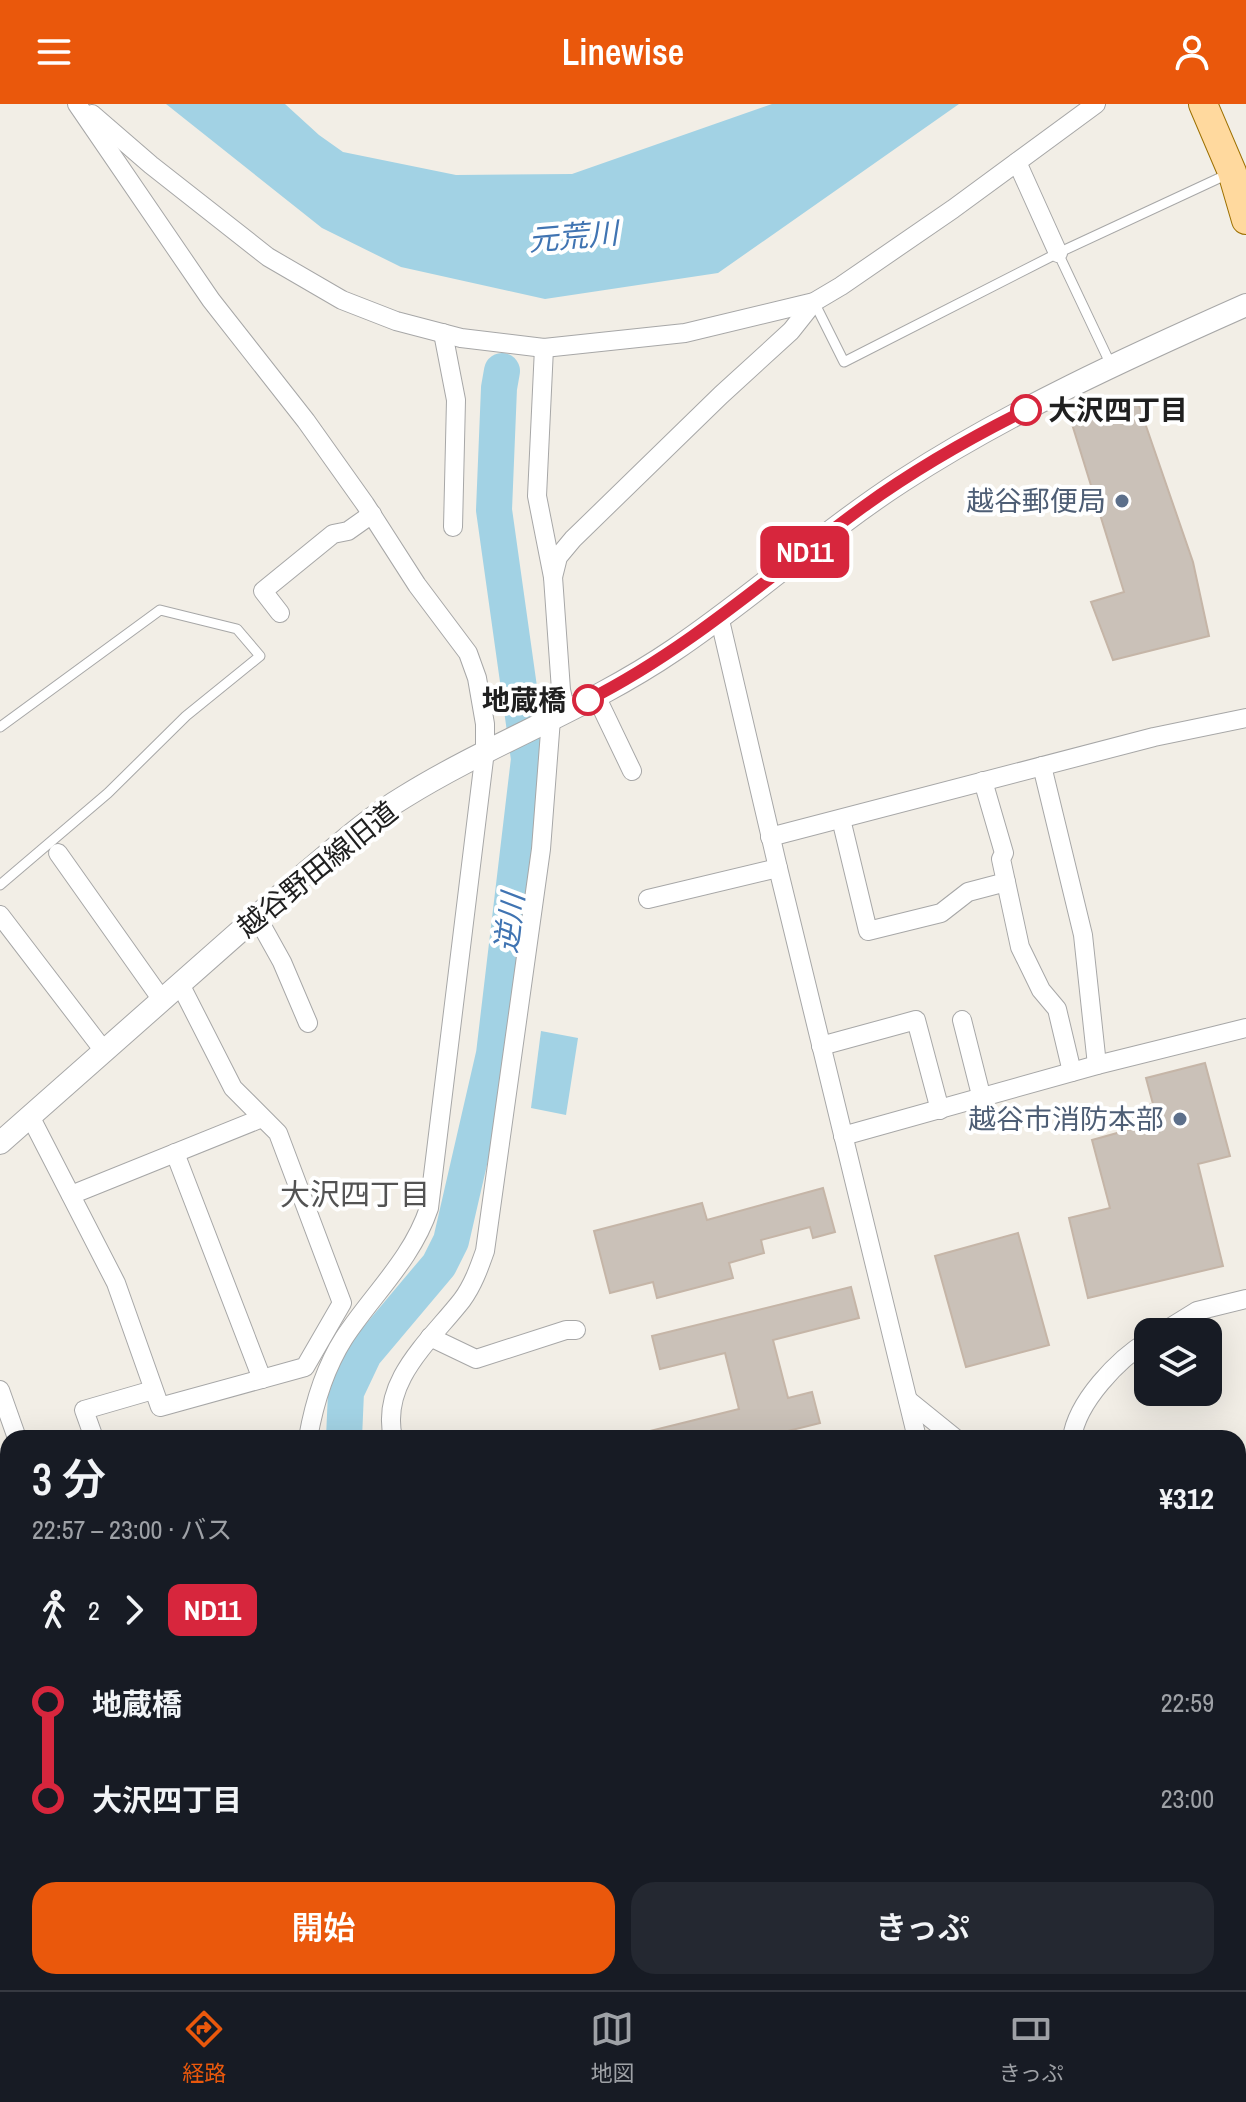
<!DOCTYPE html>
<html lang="ja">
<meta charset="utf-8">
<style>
:root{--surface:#171b24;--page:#242831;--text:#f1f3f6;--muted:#9ea1a6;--line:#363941;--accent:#ea580c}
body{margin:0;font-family:"Archivo Narrow","Noto Sans JP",sans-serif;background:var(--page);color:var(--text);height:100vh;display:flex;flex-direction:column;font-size:30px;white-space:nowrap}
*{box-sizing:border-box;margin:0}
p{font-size:26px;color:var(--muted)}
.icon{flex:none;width:44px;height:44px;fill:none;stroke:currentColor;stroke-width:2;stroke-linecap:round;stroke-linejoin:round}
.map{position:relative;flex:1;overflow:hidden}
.details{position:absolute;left:0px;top:1326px;width:1246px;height:560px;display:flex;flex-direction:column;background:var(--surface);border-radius:24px 24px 0 0;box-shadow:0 8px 32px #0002}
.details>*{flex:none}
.badge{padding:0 16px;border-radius:12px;font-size:28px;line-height:52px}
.fabs{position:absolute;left:1134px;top:1214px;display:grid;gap:16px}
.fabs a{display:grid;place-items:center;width:88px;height:88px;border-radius:16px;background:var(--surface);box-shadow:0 8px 32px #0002;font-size:40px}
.map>.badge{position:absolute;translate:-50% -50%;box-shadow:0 0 0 4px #fff}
.legs{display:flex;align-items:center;gap:12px;height:88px;padding:0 32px;font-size:26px}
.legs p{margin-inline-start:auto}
.overview{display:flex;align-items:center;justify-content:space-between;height:136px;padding:0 32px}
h1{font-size:44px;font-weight:600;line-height:60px}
.action{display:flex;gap:16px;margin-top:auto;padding:16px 32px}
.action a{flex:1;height:92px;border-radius:24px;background:var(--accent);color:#fff;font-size:32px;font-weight:600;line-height:92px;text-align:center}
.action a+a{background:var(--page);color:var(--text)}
ul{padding:0 32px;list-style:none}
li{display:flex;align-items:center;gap:28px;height:96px;font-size:30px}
li i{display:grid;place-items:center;width:12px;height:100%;margin:0 10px;background:currentColor}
li i::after{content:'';width:20px;height:20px;margin:-10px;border:6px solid;border-radius:50%;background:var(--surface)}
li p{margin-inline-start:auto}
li:first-child i{background:linear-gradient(#0000 50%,currentColor 0)}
li:last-child i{background:linear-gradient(currentColor 50%,#0000 0)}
header{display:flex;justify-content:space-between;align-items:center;height:104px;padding:0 32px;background:var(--accent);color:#fff;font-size:36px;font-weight:600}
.tab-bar{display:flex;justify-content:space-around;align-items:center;height:112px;border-top:2px solid var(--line);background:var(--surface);font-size:22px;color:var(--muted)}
.tab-bar a{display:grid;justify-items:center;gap:4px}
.tab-bar .selected{color:var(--accent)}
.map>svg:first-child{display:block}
.water{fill:#a2d2e4}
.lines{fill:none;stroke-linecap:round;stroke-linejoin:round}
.river{stroke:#a2d2e4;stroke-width:36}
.building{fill:#cac1b8;stroke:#c5b5a7;stroke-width:2}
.service-casing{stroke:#a7a7a7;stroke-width:11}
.minor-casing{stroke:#a7a7a7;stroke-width:20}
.tertiary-casing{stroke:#a7a7a7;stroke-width:24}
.primary-casing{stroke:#9d7000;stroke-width:30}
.service{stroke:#fff;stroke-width:9}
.minor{stroke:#fff;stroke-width:18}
.tertiary{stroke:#fff;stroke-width:22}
.primary{stroke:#ffd99e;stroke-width:28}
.line-1-casing{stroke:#fff;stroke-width:18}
.line-1{stroke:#d7263d;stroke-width:12}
.stop-1-dot{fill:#fff;stroke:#d7263d;stroke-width:4}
.service-dot{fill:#5c6f8a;stroke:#fff;stroke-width:3}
.labels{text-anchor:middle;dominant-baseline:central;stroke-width:8;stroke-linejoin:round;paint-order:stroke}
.stop-label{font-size:28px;font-weight:bold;fill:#202020;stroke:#fff;text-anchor:start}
.service-label{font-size:28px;fill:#4e5e75;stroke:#fff;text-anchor:end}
.street-label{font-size:28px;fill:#202020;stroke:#fff}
.water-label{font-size:30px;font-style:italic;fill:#4074b2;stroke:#fff}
.neighbourhood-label{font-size:30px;fill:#535353;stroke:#fff}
</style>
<header><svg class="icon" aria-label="menu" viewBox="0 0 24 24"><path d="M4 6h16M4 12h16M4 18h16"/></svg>Linewise<svg class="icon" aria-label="person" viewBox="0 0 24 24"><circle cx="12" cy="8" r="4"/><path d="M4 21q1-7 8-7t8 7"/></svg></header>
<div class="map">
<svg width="1246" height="1886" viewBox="0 0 1246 1886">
<rect width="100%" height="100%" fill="#f2eee6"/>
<g class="water">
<path d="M166,0H285L319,31L343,48L456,71L572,70L772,0H959L718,169L545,195L401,163L322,124Z"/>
<path d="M541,927L578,934L566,1011L531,1004Z"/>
</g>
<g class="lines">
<g class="river">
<path d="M344,1334L346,1288L364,1250L439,1161L451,1137L494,950L529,655L494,406L499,284L502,267"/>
<path d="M0,1879L8,1875"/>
</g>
</g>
<g class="building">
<path d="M1136,293L1193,458L1209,532L1113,556L1091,498L1124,488L1072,320Z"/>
<path d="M1205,959L1230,1052L1198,1060L1223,1162L1088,1194L1069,1114L1110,1104L1092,1036L1135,1024L1130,1006L1153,1000L1146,974Z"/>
<path d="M823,1084L835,1128L813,1134L810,1123L761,1136L764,1149L729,1159L733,1174L657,1194L653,1178L610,1189L594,1127L702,1099L707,1116Z"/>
<path d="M1018,1129L1049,1241L966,1263L935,1152Z"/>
<path d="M851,1183L859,1214L773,1236L788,1294L812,1288L820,1319L760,1334H647L646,1328L739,1305L725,1249L660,1265L652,1232Z"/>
</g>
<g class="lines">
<defs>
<g id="service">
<path d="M1058,149L1111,261"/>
<path d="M814,198L844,258L1058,149L1228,70"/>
<path d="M0,623L160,506L237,525L260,552L186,612L108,689L0,781"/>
<path d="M0,1556L8,1553"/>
<path d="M830,1878L832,1886"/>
</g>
<g id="minor">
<path d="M77,0L211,196L306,317L365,400L417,481L468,549L477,574L485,620V647L429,1104C412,1155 373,1190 344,1234C325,1264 314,1300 308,1334"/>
<path d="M92,10L151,61L268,153L342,196L396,217L461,234L544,244L685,229L814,198L841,182L953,105L1096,0"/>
<path d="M1017,58L1058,149"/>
<path d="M443,229L456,296L453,423"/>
<path d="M544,244L537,392L553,473L561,586L566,608"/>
<path d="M553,473L558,453L573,435L721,291L791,227L814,198"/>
<path d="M280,509L263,487L333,430L348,427L372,410"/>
<path d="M719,512L778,764L917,1334"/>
<path d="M596,592L632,667"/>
<path d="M1042,662L1083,831L1097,961"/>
<path d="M983,677L1004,749L1001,755L1020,843L1041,886L1057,905L1072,968"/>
<path d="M841,715L868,827L941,809L968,788L1006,778"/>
<path d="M770,733L1154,633L1246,614"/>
<path d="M58,749L162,896"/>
<path d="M648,795L778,764"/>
<path d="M0,811L104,947"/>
<path d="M257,813L282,858L308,919"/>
<path d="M962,916L982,995"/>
<path d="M821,942L916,916L940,1006"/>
<path d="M30,1012L116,1179L160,1303L305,1263L342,1199L278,1029L233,984L180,880"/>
<path d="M843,1032L1097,961L1246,924"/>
<path d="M175,1049L262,1275"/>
<path d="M71,1091L262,1014"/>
<path d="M1163,1228L1197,1207L1246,1195"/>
<path d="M430,1233L476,1255L566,1226H576"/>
<path d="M0,1286L17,1334"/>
<path d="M908,1296L955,1334"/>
<path d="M94,1334L84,1306L153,1286"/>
<path d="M393,1334C380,1277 430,1237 462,1196C473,1181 479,1164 485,1147L541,745L551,615"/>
<path d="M1072,1334C1077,1298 1118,1255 1148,1237"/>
<path d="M0,1382L8,1403"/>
<path d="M0,1695L8,1709"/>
<path d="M1238,1820H1246"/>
<path d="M0,1826L8,1821"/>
<path d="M316,1878L320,1886"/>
<path d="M1000,1878L1001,1886"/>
<path d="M1174,1878L1175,1886"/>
<path d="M39,1886L53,1878"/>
</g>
<path id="tertiary" d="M0,1039L308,767C339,741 369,714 404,693C491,639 589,604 674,546C753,493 823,428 902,377C1008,308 1131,252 1246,201"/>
<path id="primary" d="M1203,0L1232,68L1246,116"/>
</defs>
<use href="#service" class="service-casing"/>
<use href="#minor" class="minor-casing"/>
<use href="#tertiary" class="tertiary-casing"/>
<use href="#primary" class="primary-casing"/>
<use href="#service" class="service"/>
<use href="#minor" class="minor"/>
<use href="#tertiary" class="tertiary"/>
<use href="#primary" class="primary"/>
</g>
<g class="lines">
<defs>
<path id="line-1" d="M588,596C689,545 773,469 863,403C914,366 970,334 1026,306"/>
</defs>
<use href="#line-1" class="line-1-casing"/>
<use href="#line-1" class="line-1"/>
</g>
<g class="stop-1-dot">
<circle cx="1026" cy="306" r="14"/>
<circle cx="588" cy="596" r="14"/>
</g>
<g class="service-dot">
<circle cx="1122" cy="397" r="8"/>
<circle cx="1180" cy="1015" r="8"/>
</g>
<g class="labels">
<g class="stop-label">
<text x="1048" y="306">大沢四丁目</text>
<text x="566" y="596" text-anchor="end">地蔵橋</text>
</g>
<g class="service-label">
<text x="1106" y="397">越谷郵便局</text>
<text x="1164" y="1015">越谷市消防本部</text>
</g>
<g class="street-label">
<text transform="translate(317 765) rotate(-39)">越谷野田線旧道</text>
</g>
<g class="water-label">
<text transform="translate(573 132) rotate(-5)">元荒川</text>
<text transform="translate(509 819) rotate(-83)">逆川</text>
</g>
<g class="neighbourhood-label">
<text x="355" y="1090">大沢四丁目</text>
</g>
</g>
</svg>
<div class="fabs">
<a><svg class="icon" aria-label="layers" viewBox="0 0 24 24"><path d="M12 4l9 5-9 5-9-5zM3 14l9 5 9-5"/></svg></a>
</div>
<b class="badge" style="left:805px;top:448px;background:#d7263d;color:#fff">ND11</b>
<section class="details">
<div class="overview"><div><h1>3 分</h1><p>22:57 – 23:00 · バス</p></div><b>¥312</b></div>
<div class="legs"><svg class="icon" aria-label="walk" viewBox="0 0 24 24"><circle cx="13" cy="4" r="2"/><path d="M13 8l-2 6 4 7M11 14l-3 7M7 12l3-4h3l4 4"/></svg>2<svg class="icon" aria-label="forward" viewBox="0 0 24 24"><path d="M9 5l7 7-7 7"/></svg><b class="badge" style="background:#d7263d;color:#fff">ND11</b></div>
<ul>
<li><i style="color:#d7263d"></i><b>地蔵橋</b><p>22:59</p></li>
<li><i style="color:#d7263d"></i><b>大沢四丁目</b><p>23:00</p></li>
</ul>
<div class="action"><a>開始</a><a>きっぷ</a></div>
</section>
</div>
<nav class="tab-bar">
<a class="selected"><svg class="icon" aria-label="directions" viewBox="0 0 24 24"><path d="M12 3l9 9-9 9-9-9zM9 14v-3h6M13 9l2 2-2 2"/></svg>経路</a>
<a><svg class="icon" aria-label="map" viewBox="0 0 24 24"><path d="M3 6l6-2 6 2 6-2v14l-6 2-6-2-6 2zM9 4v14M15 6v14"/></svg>地図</a>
<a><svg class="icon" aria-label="tickets" viewBox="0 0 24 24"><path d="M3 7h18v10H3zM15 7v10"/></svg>きっぷ</a>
</nav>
